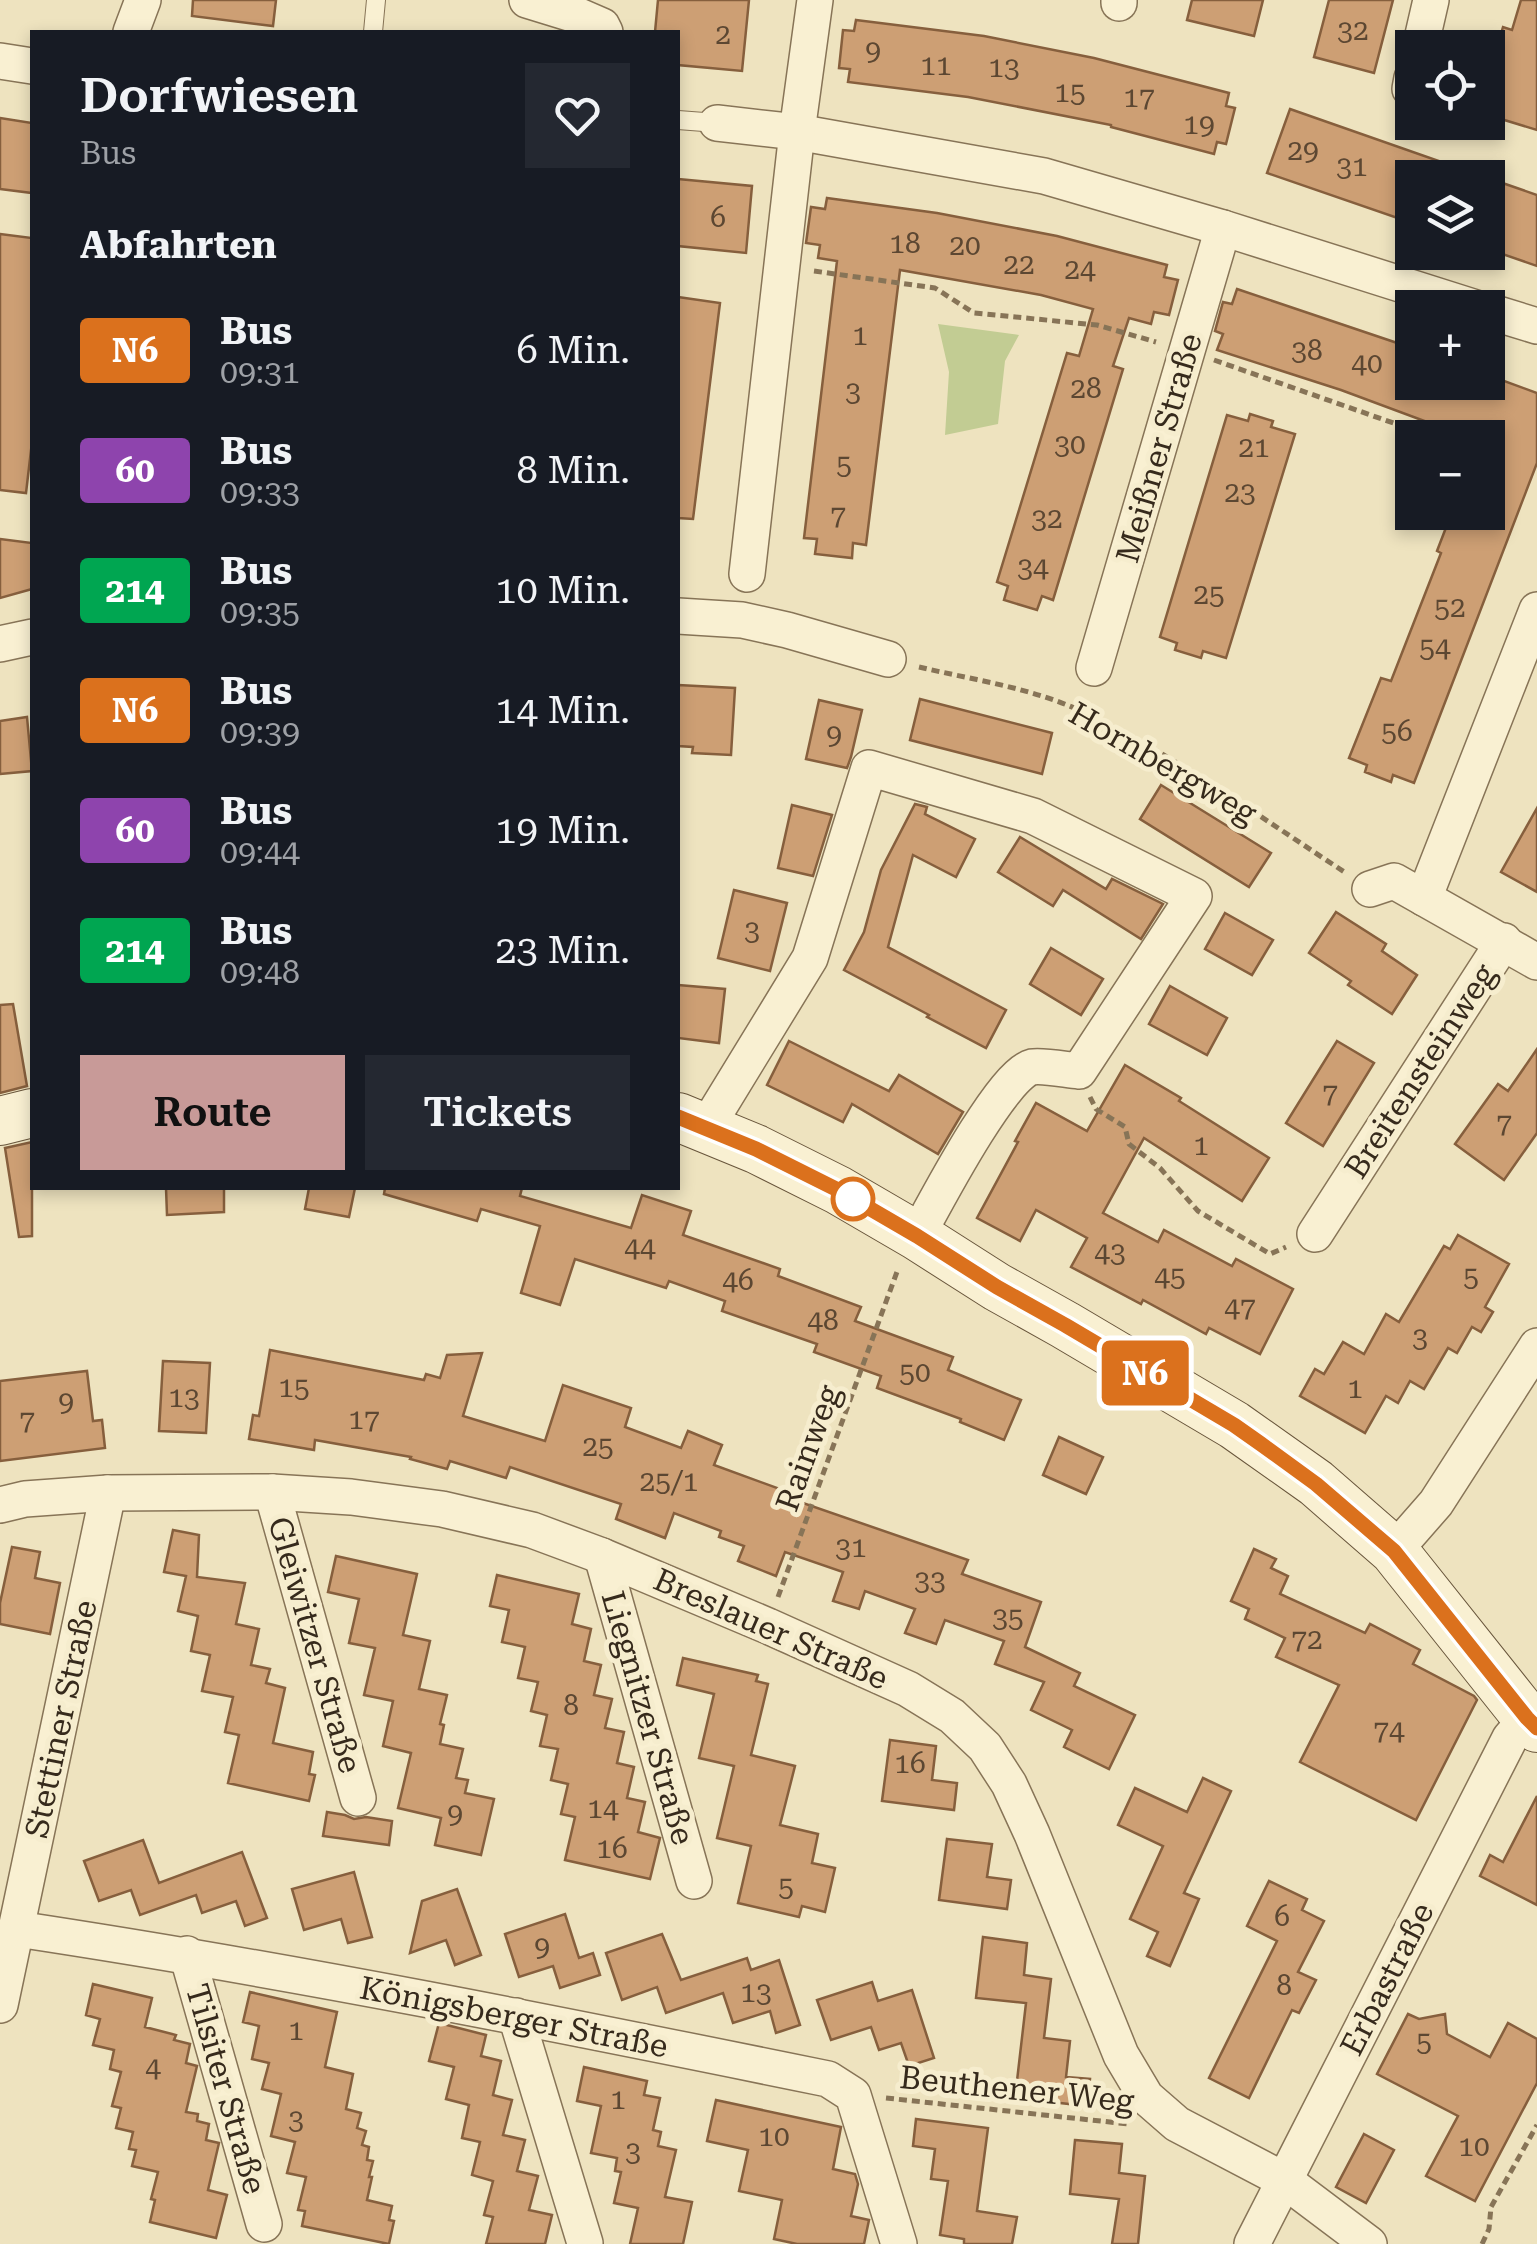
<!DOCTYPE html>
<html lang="de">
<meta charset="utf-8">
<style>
:root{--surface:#171b24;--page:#242831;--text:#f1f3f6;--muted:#9ea1a6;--accent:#c89a98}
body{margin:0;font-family:"Roboto Serif",serif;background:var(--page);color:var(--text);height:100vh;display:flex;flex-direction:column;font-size:38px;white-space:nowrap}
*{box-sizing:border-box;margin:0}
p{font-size:32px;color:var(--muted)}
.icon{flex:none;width:55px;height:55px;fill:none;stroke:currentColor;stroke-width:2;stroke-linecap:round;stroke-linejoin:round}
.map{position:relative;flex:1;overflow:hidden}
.side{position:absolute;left:30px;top:30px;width:650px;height:1160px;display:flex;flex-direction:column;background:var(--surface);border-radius:0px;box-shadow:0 5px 15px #0003}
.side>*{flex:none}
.badge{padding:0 20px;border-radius:8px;font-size:35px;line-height:65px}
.tools{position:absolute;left:1395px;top:30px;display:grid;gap:20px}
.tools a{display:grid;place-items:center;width:110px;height:110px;border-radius:0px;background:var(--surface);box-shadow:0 5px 15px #0003;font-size:50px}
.map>.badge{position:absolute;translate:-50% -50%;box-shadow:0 0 0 5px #fff}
h2{padding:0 50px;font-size:38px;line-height:90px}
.round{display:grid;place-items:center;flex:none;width:105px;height:105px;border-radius:0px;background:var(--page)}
.headline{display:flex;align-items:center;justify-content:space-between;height:170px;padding:0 50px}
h1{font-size:48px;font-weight:600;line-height:75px}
.primary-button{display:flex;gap:20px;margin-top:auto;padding:20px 50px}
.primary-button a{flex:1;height:115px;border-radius:0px;background:var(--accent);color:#111;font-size:40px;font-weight:600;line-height:115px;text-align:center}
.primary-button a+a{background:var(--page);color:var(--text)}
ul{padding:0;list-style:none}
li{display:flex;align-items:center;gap:30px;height:120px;padding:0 50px}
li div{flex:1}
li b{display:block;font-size:38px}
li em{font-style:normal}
li .badge{min-width:110px;font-weight:700;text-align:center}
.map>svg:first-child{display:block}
.green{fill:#c2cc93}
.building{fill:#cd9f74;stroke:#865f3d;stroke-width:2.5}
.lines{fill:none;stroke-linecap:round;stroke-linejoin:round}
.lane-casing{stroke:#877457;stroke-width:20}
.street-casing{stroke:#877457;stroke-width:38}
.secondary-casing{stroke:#68553b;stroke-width:50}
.path{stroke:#877457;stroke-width:5;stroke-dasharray:8 5;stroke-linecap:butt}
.lane{stroke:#f9f0d2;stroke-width:18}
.street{stroke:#f9f0d2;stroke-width:35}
.secondary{stroke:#f9f0d2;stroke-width:48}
.line-casing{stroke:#fff;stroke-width:22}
.line{stroke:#db711d;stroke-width:15}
.stop-dot{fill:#fff;stroke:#db711d;stroke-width:5}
.labels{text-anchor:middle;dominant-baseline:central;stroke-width:10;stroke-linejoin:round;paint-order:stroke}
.number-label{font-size:28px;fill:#5c4732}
.street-label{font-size:32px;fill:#362a1c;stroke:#f6edce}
</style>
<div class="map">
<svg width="1537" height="2244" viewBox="0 0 1537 2244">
<rect width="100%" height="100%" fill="#eee3bf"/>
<path class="green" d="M938,324L1019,335L1005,361L998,424L945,435L949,372Z"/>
<g class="building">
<path d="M193,0H276L273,26L192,16Z"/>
<path d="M658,0H749L742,71L678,65V32H655Z"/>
<path d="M1192,0H1263L1254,36L1187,20Z"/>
<path d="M1329,0H1393L1374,73L1314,57Z"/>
<path d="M1521,0H1537V130L1488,115V77L1503,27L1512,30Z"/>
<path d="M856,20L984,36L1094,58L1229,93L1226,106L1235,108L1226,144L1217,142L1214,154L1111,127V125L968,97L848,82L850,69L839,68L843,30L854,31Z"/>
<path d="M1290,109L1476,174L1475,178H1412V223L1267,173Z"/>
<path d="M0,118L32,123V193L0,189Z"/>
<path d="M1488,178L1537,195V266L1488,249Z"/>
<path d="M678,179L752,186L746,253L678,246Z"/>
<path d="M827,198L937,213L1057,236L1167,265L1164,277L1178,280L1169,315L1154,312L1151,324L1129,318L1113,366L1123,369L1053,600L1042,596L1037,610L1004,600L1008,586L997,582L1067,353L1079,356L1093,309L1041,295L900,270L866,545L853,543L852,558L815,554L817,539L804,538L837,261L818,258L820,245L806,243L811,207L825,209Z"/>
<path d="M0,234L32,238V442L26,493L0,490Z"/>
<path d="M1237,289L1412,348V382H1488V375L1537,393V463L1414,783L1393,775L1391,782L1365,772L1367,765L1349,758L1381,678L1391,681L1441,553L1437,551L1452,512H1488V438H1470L1341,390L1217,350L1223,334L1215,331L1223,302L1232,304Z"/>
<path d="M678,297L720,303L693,519L678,518Z"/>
<path d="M1250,414L1273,421L1271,427L1295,434L1226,658L1203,651L1201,658L1175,650L1177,643L1160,637L1227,415L1248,421Z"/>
<path d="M0,539L32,543V589L0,598Z"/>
<path d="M678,685L735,688L731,755L692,753L693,747L678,746Z"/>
<path d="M920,699L1052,733L1042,774L910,740Z"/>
<path d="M819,700L862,710L851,757L847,768L806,759Z"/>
<path d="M27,717L32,771L0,774V721Z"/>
<path d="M1161,785L1271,853L1249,887L1140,819Z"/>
<path d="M915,804L927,807L925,814L975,839L956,877L913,855L888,947L1006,1010L986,1048L927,1017L929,1015L844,970L864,932L881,870Z"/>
<path d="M792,805L832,815L813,876L778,868Z"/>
<path d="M1537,808V892L1501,872Z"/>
<path d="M1020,837L1106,889L1112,879L1163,904L1141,939L1063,890L1053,906L998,872Z"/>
<path d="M734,890L787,903L770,971L718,958Z"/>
<path d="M1336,912L1386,944L1382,951L1417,975L1392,1014L1348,985L1351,981L1309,953Z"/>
<path d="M1225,913L1273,940L1252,975L1205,949Z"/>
<path d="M1051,948L1103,979L1081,1015L1030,984Z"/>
<path d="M678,985L725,989L719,1043L678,1038Z"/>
<path d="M1170,986L1227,1018L1207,1055L1149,1024Z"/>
<path d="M13,1004L27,1086L0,1093V1005Z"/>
<path d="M789,1041L889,1091L899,1075L963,1112L938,1154L852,1104L843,1122L767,1085Z"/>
<path d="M1337,1041L1374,1063L1323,1146L1286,1123Z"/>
<path d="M1537,1049V1133L1504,1180L1455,1144L1498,1084L1508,1091Z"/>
<path d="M1125,1065L1181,1098L1179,1101L1269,1158L1242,1201L1144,1138L1103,1213L1158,1242L1164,1230L1232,1266L1236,1259L1293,1289L1260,1354L1209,1328L1206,1334L1143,1300L1141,1304L1071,1267L1087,1238L1036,1210L1020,1241L977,1218L1018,1142L1015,1141L1036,1103L1087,1131Z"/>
<path d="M32,1142V1236L19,1237L5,1148Z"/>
<path d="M166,1188H224V1212L167,1215Z"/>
<path d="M309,1188H355L349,1217L305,1209Z"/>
<path d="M385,1188H522L520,1196L631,1228L642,1195L691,1211L683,1235L780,1269L778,1276L861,1307L855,1321L953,1357L948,1370L1021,1400L1004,1440L960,1422L961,1419L877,1388L881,1376L814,1352L817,1344L722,1311L725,1301L669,1281L666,1288L575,1259L560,1305L521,1293L540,1226L481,1209L477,1221L384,1194Z"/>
<path d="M1458,1235L1509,1264L1485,1307L1493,1312L1481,1332L1472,1327L1457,1353L1448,1348L1424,1389L1410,1381L1398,1403L1386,1396L1365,1433L1300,1396L1315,1369L1324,1374L1343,1342L1364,1354L1386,1314L1399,1322L1444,1246L1450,1249Z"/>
<path d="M270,1350L424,1380L426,1374L440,1378L447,1355L482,1353L463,1416L545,1441L563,1385L631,1408L625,1427L681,1448L688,1431L722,1445L714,1465L799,1496L797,1501L968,1560L962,1574L1041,1602L1025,1647L1080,1673L1074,1686L1135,1715L1109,1769L1064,1747L1072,1730L1031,1710L1044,1682L995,1664L1004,1641L945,1620L936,1644L905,1633L915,1609L865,1591L859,1609L833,1601L843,1572L785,1552L776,1576L738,1561L744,1546L719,1537L721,1531L674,1513L665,1538L616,1519L621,1504L510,1467L506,1478L450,1461L447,1469L410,1459L411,1457L315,1440L314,1450L249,1439L253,1415L259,1416Z"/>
<path d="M163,1361L210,1363L206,1433L159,1431Z"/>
<path d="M87,1371L93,1421L102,1420L105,1448L0,1461V1381Z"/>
<path d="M1059,1437L1103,1457L1086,1494L1043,1475Z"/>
<path d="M173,1530L199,1535L197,1577L245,1583L236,1624L259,1629L251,1665L270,1669L266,1683L285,1688L273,1743L313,1752L309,1774L315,1775L309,1801L228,1783L239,1735L225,1732L233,1697L202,1691L210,1655L191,1651L198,1616L178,1611L186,1576L164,1572Z"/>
<path d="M12,1547L40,1552L35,1578L60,1583L50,1634L0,1624V1603Z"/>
<path d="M1254,1549L1276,1559L1271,1568L1288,1576L1280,1594L1365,1633L1370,1624L1420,1650L1413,1664L1474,1696L1477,1700L1416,1820L1300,1762L1339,1685L1276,1657L1285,1638L1245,1619L1249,1609L1231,1601Z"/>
<path d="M336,1556L417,1574L403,1635L430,1641L419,1689L447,1695L440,1724L444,1725L440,1744L463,1749L456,1778L468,1780L465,1793L494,1799L481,1855L435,1845L441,1818L398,1808L411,1753L383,1746L393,1701L364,1695L375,1648L349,1643L359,1599L328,1592Z"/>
<path d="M497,1575L579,1594L572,1624L591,1629L584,1661L601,1665L594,1695L612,1699L605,1728L624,1732L617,1763L634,1767L627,1798L645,1802L638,1832L660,1838L650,1879L565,1860L575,1817L561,1814L568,1784L551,1780L558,1749L540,1746L547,1715L531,1711L538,1682L518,1678L525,1647L502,1642L509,1610L490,1606Z"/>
<path d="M683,1658L758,1675L756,1681L768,1684L751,1755L795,1766L780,1825L818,1834L812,1863L835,1868L825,1912L802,1906L799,1917L738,1903L751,1846L717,1838L734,1766L699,1758L714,1694L677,1685Z"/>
<path d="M890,1740L936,1746L932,1780L957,1783L954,1810L882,1801Z"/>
<path d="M1203,1778L1231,1791L1184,1893L1199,1899L1170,1966L1147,1956L1158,1932L1130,1919L1163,1846L1118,1825L1135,1788L1187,1812Z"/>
<path d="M1537,1796V1905L1480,1876L1490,1855L1503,1862Z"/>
<path d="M327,1812L345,1815L354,1819L366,1817L392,1821L389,1845L323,1836Z"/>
<path d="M947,1839L992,1844L987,1877L1011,1880L1007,1909L939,1900Z"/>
<path d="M143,1840L159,1883L242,1852L267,1918L245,1926L236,1901L202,1913L196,1895L140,1915L131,1890L99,1901L84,1861Z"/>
<path d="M354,1872L372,1937L348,1943L341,1919L304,1930L292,1889Z"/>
<path d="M1269,1881L1307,1899L1302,1910L1324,1921L1298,1972L1316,1980L1299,2013L1292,2010L1249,2098L1209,2078L1277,1941L1247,1926Z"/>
<path d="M457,1889L481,1955L455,1965L446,1940L410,1953L422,1901Z"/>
<path d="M565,1914L579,1958L593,1953L600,1975L560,1988L553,1966L519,1977L505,1934Z"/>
<path d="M662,1934L681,1980L747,1958L751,1970L779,1960L800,2025L776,2033L770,2011L733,2023L723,1993L666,2013L657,1987L622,2000L606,1953Z"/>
<path d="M983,1937L1027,1943L1024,1975L1051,1979L1044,2038L1070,2041L1066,2077L1090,2079L1087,2106L1015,2098L1026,2003L976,1998Z"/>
<path d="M872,1982L878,2001L912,1990L934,2058L909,2066L901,2043L879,2050L871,2027L831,2040L817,2000Z"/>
<path d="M93,1984L152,1998L145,2027L176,2035L174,2040L190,2044L186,2063L197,2066L186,2112L198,2114L197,2121L209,2124L206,2140L219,2143L208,2190L227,2195L216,2238L150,2222L155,2200L151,2199L158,2172L132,2166L136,2150L129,2149L133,2132L116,2128L121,2108L112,2106L121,2072L110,2069L114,2050L93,2045L100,2019L86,2015Z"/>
<path d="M250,1992L337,2012L325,2067L353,2074L346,2109L361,2113L357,2128L366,2131L362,2145L369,2147L367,2160L373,2161L369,2177H372L367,2200L392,2206L389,2220L394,2221L389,2244L302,2226L305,2211L298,2210L306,2177L287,2173L295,2142L271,2136L281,2094L262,2089L269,2063L252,2059L259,2026L243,2022Z"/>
<path d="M1408,2014L1419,2019L1445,2014L1447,2034L1490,2057L1508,2023L1537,2039V2083L1475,2201L1426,2176L1458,2116L1377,2074Z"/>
<path d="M439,2023L486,2035L481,2056L501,2061L493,2095L512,2100L503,2135L525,2140L517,2171L538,2176L529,2210L552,2215L545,2244H486L493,2217L484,2215L493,2181L472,2175L480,2142L462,2138L469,2105L446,2099L454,2067L429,2061Z"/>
<path d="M584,2067L647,2081L644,2095L660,2098L653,2130L661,2132L658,2146L676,2150L665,2197L692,2202L683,2244H630L638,2208L614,2203L621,2172L615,2171L617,2158L591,2153L601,2106L577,2101Z"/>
<path d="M716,2100L841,2127L833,2169L855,2174L858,2184L851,2216L869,2220L864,2244H797L774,2239L782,2200L739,2191L748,2150L707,2141Z"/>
<path d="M916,2119L988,2128L977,2211L1017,2217L1012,2244H964V2239L940,2235L948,2181L931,2179L935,2149L913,2146Z"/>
<path d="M1364,2134L1394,2150L1366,2203L1336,2187Z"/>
<path d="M1075,2140L1122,2144L1119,2173L1145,2176L1138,2244H1112L1119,2199L1070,2194Z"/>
</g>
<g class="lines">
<defs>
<g id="lane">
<path d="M373,32L376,0"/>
<path d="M678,120L717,123"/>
</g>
<g id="street">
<path d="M527,0L579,16L602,26L605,32"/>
<path d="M1119,3V0"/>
<path d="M131,32L143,0"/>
<path d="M1420,48L1431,0"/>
<path d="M0,61L32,66"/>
<path d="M1410,89L1412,78"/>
<path d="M717,123L797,132L1044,176L1223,228L1476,308"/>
<path d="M1488,311L1537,326"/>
<path d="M747,574L797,132L815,0"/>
<path d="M678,616L742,620L787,630L888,659"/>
<path d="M0,644L32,637"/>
<path d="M1094,668L1223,228"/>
<path d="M1370,889L1394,881L1537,962"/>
<path d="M1424,898L1537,610"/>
<path d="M706,1128L810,958L869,768L1033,816L1194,896L1079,1071C1067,1070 1043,1065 1032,1067C1002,1074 934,1205 917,1236"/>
<path d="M1315,1234L1504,941"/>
<path d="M272,1492L358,1798"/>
<path d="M0,1505L25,1499L108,1493L272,1492L351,1497L442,1509L532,1530L602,1556L768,1626L908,1689L952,1716L985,1747L1009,1784L1032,1834L1121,2055L1146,2097L1177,2124L1284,2180L1369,2244"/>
<path d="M1394,1551L1436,1503L1537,1346"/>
<path d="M602,1556L694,1881"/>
<path d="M17,1929C289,1970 558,2024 828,2079L853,2095L899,2244"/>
<path d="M187,1954L264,2224"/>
<path d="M0,2005L108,1493"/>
<path d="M516,2016L585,2243"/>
<path d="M1252,2244L1510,1738L1527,1718"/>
</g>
<g id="secondary">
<path d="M678,1117L756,1149L838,1190L917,1236L997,1287L1065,1325L1234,1425L1316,1483L1394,1551L1527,1718L1537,1728"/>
<path d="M0,1121L32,1113"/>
</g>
</defs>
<use href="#lane" class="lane-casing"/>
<use href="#street" class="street-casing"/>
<use href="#secondary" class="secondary-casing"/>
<g class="path">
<path d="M814,271L935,288L974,313L1097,325L1156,342"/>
<path d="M1214,360L1436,438"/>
<path d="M919,667C974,680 1033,688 1083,712C1173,754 1263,819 1346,873"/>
<path d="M1090,1097L1096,1109L1125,1127L1129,1144L1160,1168L1198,1211L1270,1254L1286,1247"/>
<path d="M778,1597L898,1269"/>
<path d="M886,2098L1128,2124"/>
<path d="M1482,2244L1489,2229L1491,2207L1537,2125"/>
</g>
<use href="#lane" class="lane"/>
<use href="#street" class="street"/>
<use href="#secondary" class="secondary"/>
</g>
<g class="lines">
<defs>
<path id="line" d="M678,1117L756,1149L838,1190L917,1236L997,1287L1065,1325L1234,1425L1261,1444L1316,1484L1394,1551L1527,1718L1537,1728"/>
</defs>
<use href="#line" class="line-casing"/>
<use href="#line" class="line"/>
</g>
<circle class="stop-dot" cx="853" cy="1199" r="20"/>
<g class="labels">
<g class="number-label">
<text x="1353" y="30">32</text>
<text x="723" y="34">2</text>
<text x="873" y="50">9</text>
<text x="936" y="65">11</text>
<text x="1004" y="67">13</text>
<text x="1070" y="92">15</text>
<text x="1139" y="97">17</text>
<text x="1199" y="124">19</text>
<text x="1303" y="150">29</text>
<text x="1352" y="166">31</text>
<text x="718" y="217">6</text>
<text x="905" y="243">18</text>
<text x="965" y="245">20</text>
<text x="1019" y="264">22</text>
<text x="1080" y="269">24</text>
<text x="860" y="335">1</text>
<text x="1307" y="350">38</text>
<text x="1367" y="363">40</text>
<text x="1086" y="388">28</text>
<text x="853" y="391">3</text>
<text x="1070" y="444">30</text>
<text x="1254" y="447">21</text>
<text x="844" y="464">5</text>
<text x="1240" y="492">23</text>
<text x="838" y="515">7</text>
<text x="1047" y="518">32</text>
<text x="1033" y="567">34</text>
<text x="1209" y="594">25</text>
<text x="1450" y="607">52</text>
<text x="1435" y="647">54</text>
<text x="1397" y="731">56</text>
<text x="834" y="734">9</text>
<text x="752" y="930">3</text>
<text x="1330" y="1093">7</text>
<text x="1504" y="1123">7</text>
<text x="1201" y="1145">1</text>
<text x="640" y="1247">44</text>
<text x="1110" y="1252">43</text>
<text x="1170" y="1276">45</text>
<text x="1471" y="1276">5</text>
<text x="738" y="1280">46</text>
<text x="1240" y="1307">47</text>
<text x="823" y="1320">48</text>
<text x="1420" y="1337">3</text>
<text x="915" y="1372">50</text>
<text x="294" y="1387">15</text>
<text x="1355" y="1388">1</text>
<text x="184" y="1397">13</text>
<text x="66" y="1401">9</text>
<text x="364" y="1419">17</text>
<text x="27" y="1420">7</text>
<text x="598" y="1446">25</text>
<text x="669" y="1481">25/1</text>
<text x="851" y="1547">31</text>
<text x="930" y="1580">33</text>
<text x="1008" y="1617">35</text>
<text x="1307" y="1639">72</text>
<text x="571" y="1705">8</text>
<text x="1389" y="1730">74</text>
<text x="910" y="1763">16</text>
<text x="603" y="1808">14</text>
<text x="455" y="1813">9</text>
<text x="612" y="1848">16</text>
<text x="786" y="1886">5</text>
<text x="1282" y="1916">6</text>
<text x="542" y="1946">9</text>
<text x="1284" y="1985">8</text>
<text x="756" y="1992">13</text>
<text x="296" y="2030">1</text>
<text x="1424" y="2041">5</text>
<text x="153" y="2067">4</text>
<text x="618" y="2099">1</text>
<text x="296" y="2119">3</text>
<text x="774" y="2136">10</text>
<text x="1474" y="2146">10</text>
<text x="633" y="2151">3</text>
</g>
<g class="street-label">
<text transform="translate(1159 448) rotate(-74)">Meißner Straße</text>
<text transform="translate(1163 763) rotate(30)">Hornbergweg</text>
<text transform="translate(1420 1071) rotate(-57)">Breitensteinweg</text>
<text transform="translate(808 1448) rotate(-70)">Rainweg</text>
<text transform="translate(771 1629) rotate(24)">Breslauer Straße</text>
<text transform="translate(315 1645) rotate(74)">Gleiwitzer Straße</text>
<text transform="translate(648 1718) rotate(74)">Liegnitzer Straße</text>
<text transform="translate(61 1719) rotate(-78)">Stettiner Straße</text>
<text transform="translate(1387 1979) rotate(-63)">Erbastraße</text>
<text transform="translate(514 2017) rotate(11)">Königsberger Straße</text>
<text transform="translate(226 2089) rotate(74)">Tilsiter Straße</text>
<text transform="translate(1017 2089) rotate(6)">Beuthener Weg</text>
</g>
</g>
</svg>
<div class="tools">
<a><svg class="icon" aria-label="locate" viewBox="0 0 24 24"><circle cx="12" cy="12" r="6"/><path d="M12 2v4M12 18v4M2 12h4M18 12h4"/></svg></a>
<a><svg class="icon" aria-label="layers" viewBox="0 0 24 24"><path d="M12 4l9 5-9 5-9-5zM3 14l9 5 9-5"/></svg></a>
<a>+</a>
<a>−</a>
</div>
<b class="badge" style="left:1145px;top:1373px;background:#db711d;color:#fff">N6</b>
<section class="side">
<div class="headline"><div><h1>Dorfwiesen</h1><p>Bus</p></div><a class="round"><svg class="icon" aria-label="heart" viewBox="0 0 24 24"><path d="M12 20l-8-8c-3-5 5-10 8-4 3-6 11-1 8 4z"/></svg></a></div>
<h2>Abfahrten</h2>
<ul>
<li><span class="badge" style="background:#db711d;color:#fff">N6</span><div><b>Bus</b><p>09:31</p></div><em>6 Min.</em></li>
<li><span class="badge" style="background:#8e44ad;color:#fff">60</span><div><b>Bus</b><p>09:33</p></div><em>8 Min.</em></li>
<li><span class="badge" style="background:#00a651;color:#fff">214</span><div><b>Bus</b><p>09:35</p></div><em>10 Min.</em></li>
<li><span class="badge" style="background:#db711d;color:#fff">N6</span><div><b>Bus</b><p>09:39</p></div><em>14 Min.</em></li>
<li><span class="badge" style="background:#8e44ad;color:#fff">60</span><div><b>Bus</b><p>09:44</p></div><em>19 Min.</em></li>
<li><span class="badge" style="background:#00a651;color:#fff">214</span><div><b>Bus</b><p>09:48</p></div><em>23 Min.</em></li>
</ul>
<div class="primary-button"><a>Route</a><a>Tickets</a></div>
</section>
</div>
